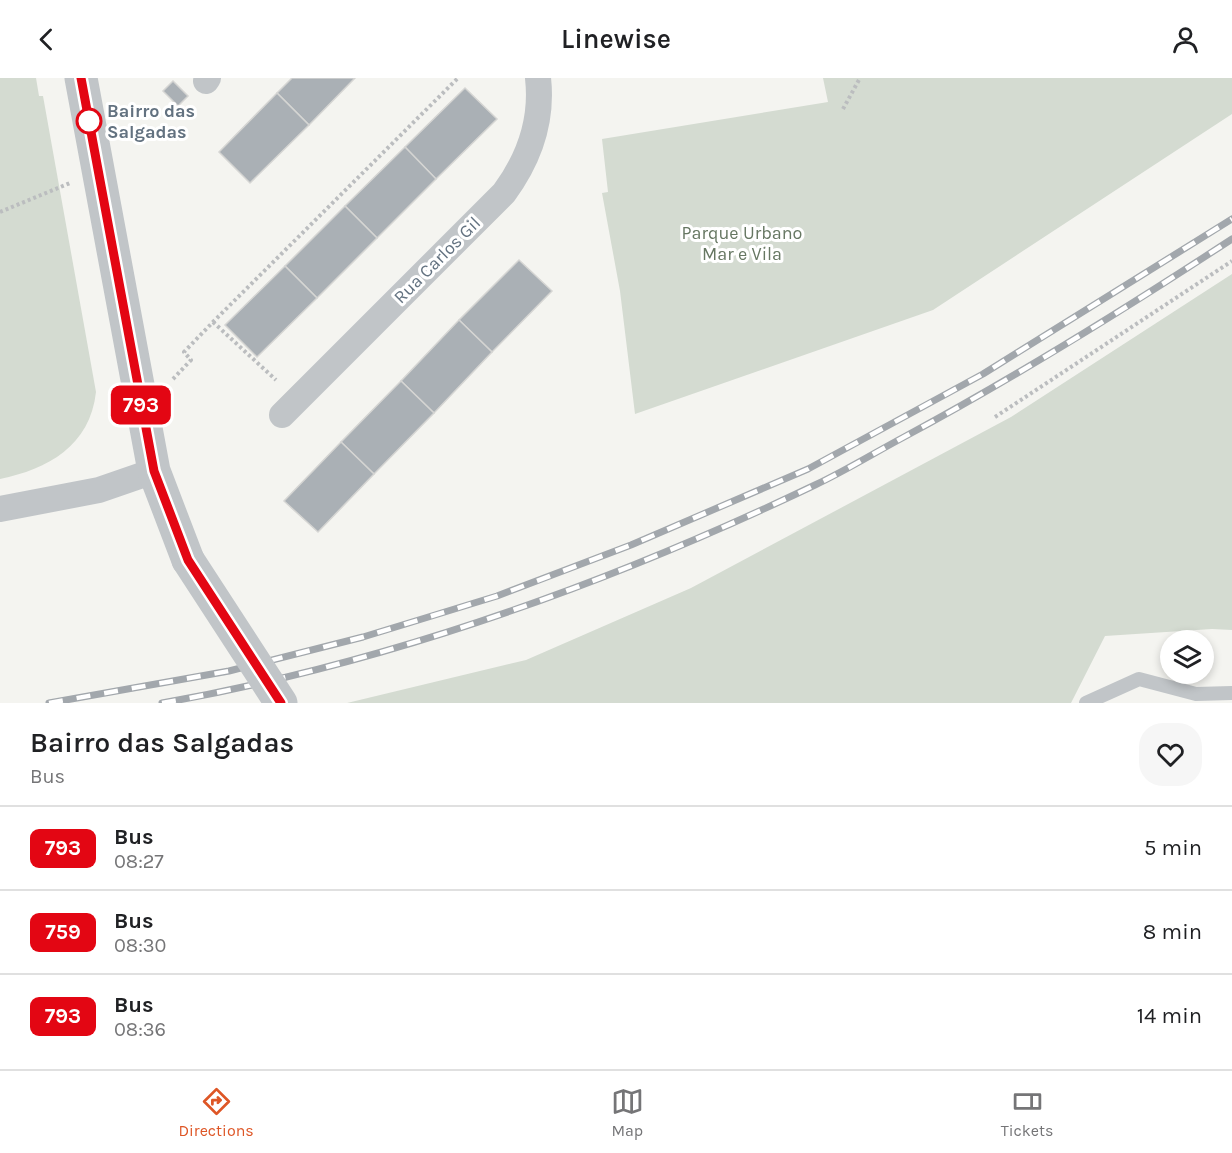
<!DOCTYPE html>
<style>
:root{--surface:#fff;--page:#f6f6f6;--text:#202124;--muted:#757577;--line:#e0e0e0;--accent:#de5626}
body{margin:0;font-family:Karla,sans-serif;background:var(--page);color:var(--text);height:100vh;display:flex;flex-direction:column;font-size:22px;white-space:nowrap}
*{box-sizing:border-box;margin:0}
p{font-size:20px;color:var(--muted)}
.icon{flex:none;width:33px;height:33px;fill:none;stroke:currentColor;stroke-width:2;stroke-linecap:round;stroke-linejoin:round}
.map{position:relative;height:625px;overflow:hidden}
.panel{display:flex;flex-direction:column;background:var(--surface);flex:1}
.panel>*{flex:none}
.badge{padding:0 12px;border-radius:9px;font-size:21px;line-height:39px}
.buttons{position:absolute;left:1160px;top:552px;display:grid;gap:12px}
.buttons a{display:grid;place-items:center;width:54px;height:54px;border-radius:50%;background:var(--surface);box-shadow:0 3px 9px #0003;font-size:30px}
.map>.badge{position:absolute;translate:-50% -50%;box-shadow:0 0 0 3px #fff}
.round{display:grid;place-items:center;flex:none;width:63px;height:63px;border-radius:24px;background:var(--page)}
.overview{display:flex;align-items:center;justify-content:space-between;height:102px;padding:0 30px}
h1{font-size:28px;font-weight:600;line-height:45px}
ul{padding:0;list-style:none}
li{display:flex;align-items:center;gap:18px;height:84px;padding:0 30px;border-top:2px solid var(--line)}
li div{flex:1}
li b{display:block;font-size:22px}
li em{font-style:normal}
li .badge{min-width:66px;font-weight:700;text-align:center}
header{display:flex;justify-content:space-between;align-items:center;height:78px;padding:0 30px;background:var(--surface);font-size:27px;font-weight:600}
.menu{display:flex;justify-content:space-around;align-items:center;height:84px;border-top:2px solid var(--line);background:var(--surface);font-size:16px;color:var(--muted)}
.menu a{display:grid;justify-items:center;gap:3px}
.menu .selected{color:var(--accent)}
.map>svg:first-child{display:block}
.green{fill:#d4dbd1}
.building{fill:#aab0b5;stroke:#d5d5d3;stroke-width:1.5}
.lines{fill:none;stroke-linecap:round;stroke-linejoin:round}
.path{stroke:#bbbdbf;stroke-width:4;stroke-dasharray:3 3;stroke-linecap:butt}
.service{stroke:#c1c5c8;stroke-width:14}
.minor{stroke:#c1c5c8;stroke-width:26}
.tertiary{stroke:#c1c5c8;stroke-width:33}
.rail-casing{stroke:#a2a7ac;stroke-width:7}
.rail{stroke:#fff;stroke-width:4.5;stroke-dasharray:14;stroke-linecap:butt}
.tertiary-bridge{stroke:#c1c5c8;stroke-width:33}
.line-casing{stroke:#fff;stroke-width:14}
.line{stroke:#e30613;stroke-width:9}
.stop-dot{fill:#fff;stroke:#e30613;stroke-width:3}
.labels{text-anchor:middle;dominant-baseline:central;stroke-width:6;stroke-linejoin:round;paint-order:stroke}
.stop-label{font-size:18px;font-weight:bold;fill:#637280;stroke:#fff;text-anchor:start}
.park-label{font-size:18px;fill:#667762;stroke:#fff}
.street-label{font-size:18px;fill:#637280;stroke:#fff}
</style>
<header><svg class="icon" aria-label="back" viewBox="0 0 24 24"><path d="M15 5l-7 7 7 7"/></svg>Linewise<svg class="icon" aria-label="person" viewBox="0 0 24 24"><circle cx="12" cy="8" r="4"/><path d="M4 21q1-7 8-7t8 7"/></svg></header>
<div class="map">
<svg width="1232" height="625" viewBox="0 0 1232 625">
<rect width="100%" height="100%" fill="#f4f4f0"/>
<g class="green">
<path d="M0,0H36L39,18H43L96,314C90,368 48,391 0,401Z"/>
<path d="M823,0H1232V36L933,232L635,336L620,213L602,115L608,114L602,61L828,24Z"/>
<path d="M1232,196V552L1212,551L1105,558L1071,625H347L526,582L691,510L1011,339Z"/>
</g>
<g class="building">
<path d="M292,0H355L309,47L277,15Z"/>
<path d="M173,3L188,18L178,28L163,13Z"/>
<path d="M465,10L497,41L436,101L405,69Z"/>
<path d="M277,15L309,47L250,105L219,74Z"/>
<path d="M405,69L436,101L377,160L345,128Z"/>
<path d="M345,128L377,160L317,220L285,188Z"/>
<path d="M519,182L552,213L492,274L459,242Z"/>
<path d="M285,188L317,220L257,279L225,247Z"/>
<path d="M459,242L492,274L434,335L401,303Z"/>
<path d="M401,303L434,335L374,396L341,364Z"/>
<path d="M341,364L374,396L318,454L284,423Z"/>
</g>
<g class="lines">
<g class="path">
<path d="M843,31L860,0"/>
<path d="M0,134L70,105"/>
<path d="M213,244L276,302"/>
<path d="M173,301L191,282L184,274L213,244L458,0"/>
<path d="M995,339L1232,183"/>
</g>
<path class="service" d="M1086,625L1139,601L1196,616L1232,615"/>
<g class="minor">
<path d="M206,3L208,0"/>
<path d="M282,337L504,115C529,81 543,44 538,0"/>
<path d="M0,431L99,412L154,393"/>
</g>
<path class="tertiary" d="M81,0L154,393L188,482"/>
<defs>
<g id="rail">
<path d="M49,625L229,593L363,559L497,518L631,467L808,391L983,296L1232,141"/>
<path d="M162,625C388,585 608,506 815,407C845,393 874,375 904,359C1016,299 1125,231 1232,161"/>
</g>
</defs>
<use href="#rail" class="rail-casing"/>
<use href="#rail" class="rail"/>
<path class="tertiary-bridge" d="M188,482L281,625"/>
</g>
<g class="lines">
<defs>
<path id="line" d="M81,0L154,393L188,482L281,625"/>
</defs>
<use href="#line" class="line-casing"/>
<use href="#line" class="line"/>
</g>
<circle class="stop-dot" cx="89" cy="43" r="12"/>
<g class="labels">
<g class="stop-label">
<text x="107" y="33">Bairro das<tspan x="107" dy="21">Salgadas</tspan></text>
</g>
<g class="park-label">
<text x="742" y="155">Parque Urbano<tspan x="742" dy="21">Mar e Vila</tspan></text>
</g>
<g class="street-label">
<text transform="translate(437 182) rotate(-45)">Rua Carlos Gil</text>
</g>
</g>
</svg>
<div class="buttons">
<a><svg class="icon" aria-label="layers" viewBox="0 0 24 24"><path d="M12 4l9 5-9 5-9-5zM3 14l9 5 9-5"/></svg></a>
</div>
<b class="badge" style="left:141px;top:327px;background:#e30613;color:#fff">793</b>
</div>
<section class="panel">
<div class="overview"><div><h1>Bairro das Salgadas</h1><p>Bus</p></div><a class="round"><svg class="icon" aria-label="heart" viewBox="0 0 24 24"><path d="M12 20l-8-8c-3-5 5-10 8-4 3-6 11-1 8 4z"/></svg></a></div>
<ul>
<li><span class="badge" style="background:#e30613;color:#fff">793</span><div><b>Bus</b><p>08:27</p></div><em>5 min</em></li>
<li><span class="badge" style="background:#e30613;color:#fff">759</span><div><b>Bus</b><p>08:30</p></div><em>8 min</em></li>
<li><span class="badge" style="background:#e30613;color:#fff">793</span><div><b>Bus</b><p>08:36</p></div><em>14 min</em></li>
</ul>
</section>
<nav class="menu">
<a class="selected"><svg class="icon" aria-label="directions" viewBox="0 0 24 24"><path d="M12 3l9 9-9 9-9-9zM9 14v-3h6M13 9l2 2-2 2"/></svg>Directions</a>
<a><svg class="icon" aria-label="map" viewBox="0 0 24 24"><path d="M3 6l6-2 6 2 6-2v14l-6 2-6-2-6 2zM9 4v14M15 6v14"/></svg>Map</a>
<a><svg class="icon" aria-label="tickets" viewBox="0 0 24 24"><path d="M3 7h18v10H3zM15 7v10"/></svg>Tickets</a>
</nav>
